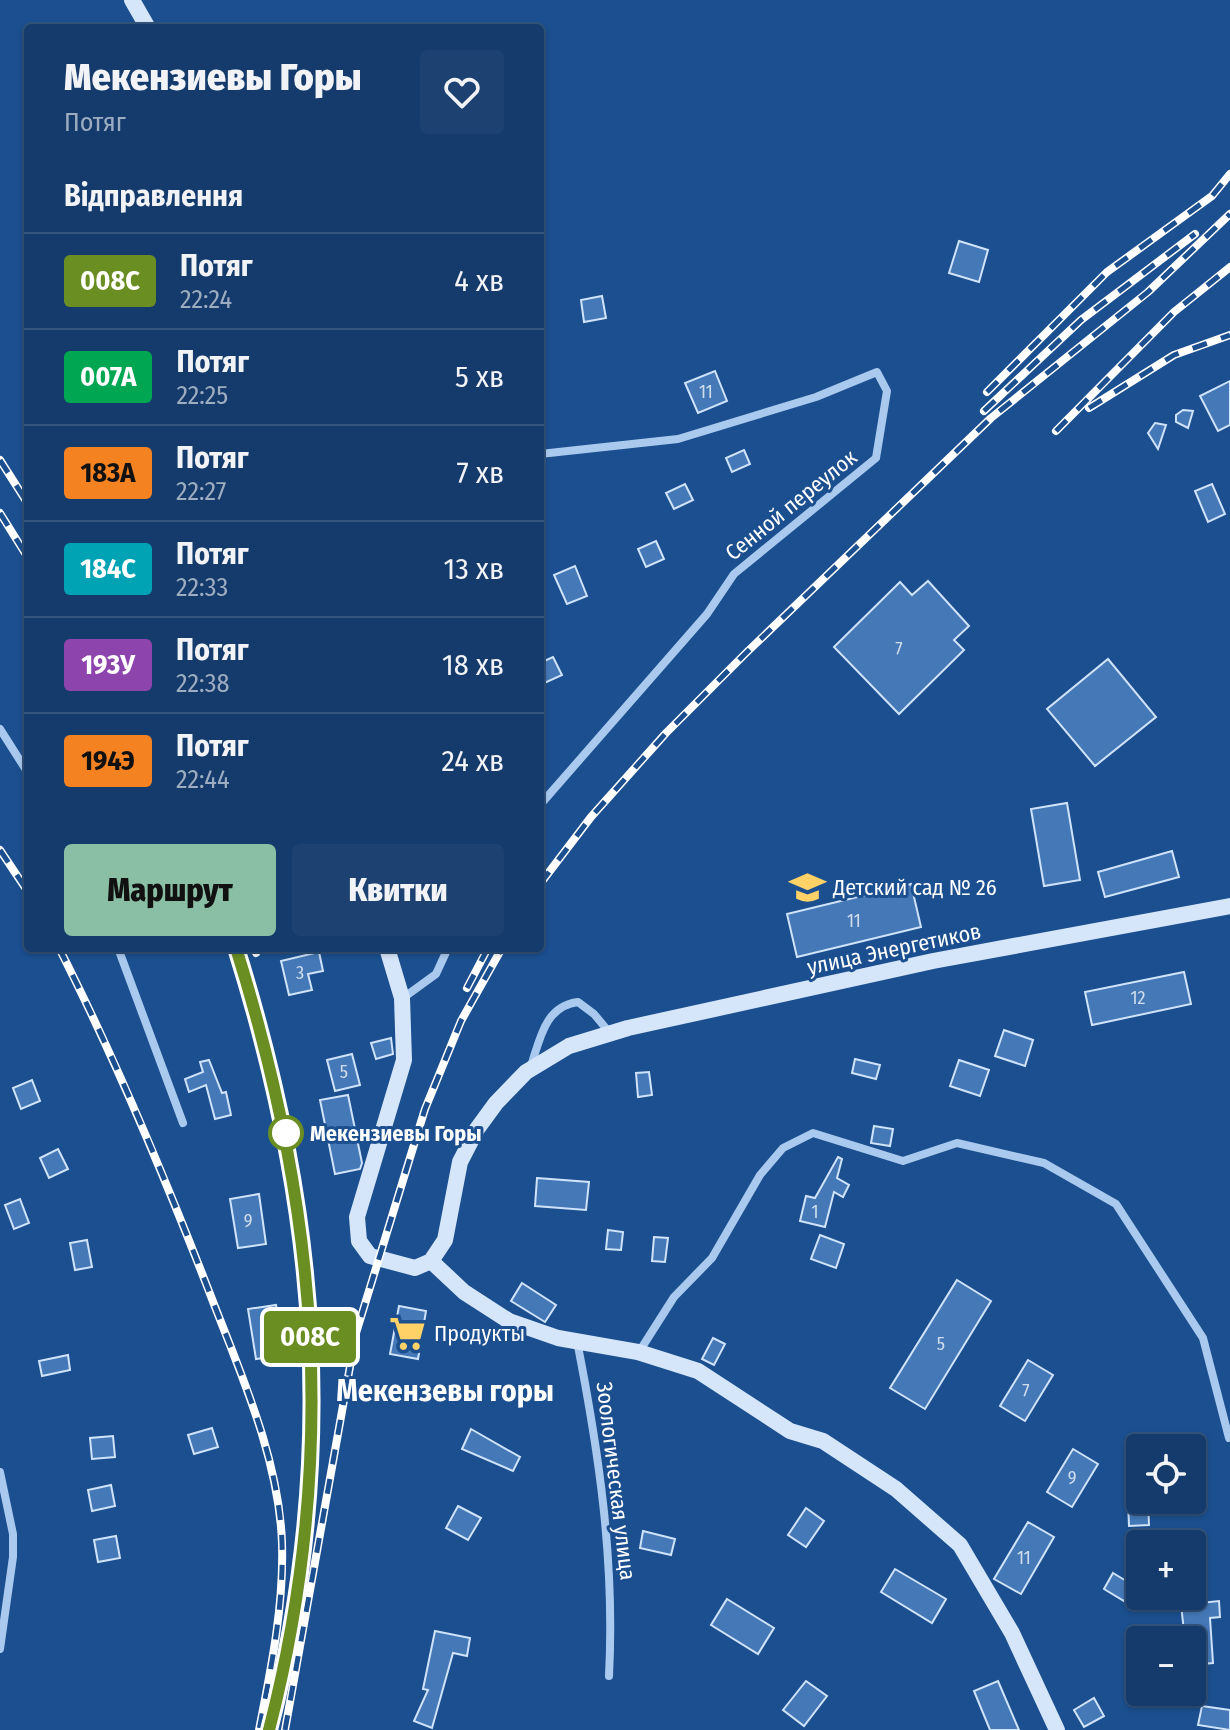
<!DOCTYPE html>
<html lang="uk">
<meta charset="utf-8">
<style>
:root{--surface:#143b6b;--page:#1d4271;--text:#f1f3f6;--muted:#9dadc1;--line:#33557e;--accent:#8abfa5}
body{margin:0;font-family:"Fira Sans Condensed",sans-serif;background:var(--page);color:var(--text);height:100vh;display:flex;flex-direction:column;font-size:30px;white-space:nowrap}
*{box-sizing:border-box;margin:0}
p{font-size:26px;color:var(--muted)}
.icon{flex:none;width:44px;height:44px;fill:none;stroke:currentColor;stroke-width:2;stroke-linecap:round;stroke-linejoin:round}
.map{position:relative;flex:1;overflow:hidden}
.details{position:absolute;left:24px;top:24px;width:520px;height:928px;display:flex;flex-direction:column;background:var(--surface);border-radius:8px;box-shadow:0 2px 6px #0004,0 0 0 2px var(--line)}
.details>*{flex:none}
.badge{padding:0 16px;border-radius:6px;font-size:28px;line-height:52px}
.tools{position:absolute;left:1126px;top:1434px;display:grid;gap:16px}
.tools a{display:grid;place-items:center;width:80px;height:80px;border-radius:8px;background:var(--surface);box-shadow:0 2px 6px #0004,0 0 0 2px var(--line);font-size:40px}
.map>.badge{position:absolute;translate:-50% -50%;box-shadow:0 0 0 4px #fff}
h2{padding:0 40px;font-size:30px;line-height:72px}
.round{display:grid;place-items:center;flex:none;width:84px;height:84px;border-radius:8px;background:var(--page)}
.headline{display:flex;align-items:center;justify-content:space-between;height:136px;padding:0 40px}
h1{font-size:38px;font-weight:800;line-height:60px}
.action{display:flex;gap:16px;margin-top:auto;padding:16px 40px}
.action a{flex:1;height:92px;border-radius:8px;background:var(--accent);color:#111;font-size:32px;font-weight:800;line-height:92px;text-align:center}
.action a+a{background:var(--page);color:var(--text)}
ul{padding:0;list-style:none}
li{display:flex;align-items:center;gap:24px;height:96px;padding:0 40px;border-top:2px solid var(--line)}
li div{flex:1}
li b{display:block;font-size:30px}
li em{font-style:normal}
li .badge{min-width:88px;font-weight:700;text-align:center}
.map>svg:first-child{display:block}
.building{fill:#4478b7;stroke:#cfe3fa;stroke-width:2}
.lines{fill:none;stroke-linecap:round;stroke-linejoin:round}
.minor{stroke:#a9c9ee;stroke-width:8}
.secondary{stroke:#d6e6fa;stroke-width:16}
.rail-casing{stroke:#fff;stroke-width:8}
.rail{stroke:#1b4f8f;stroke-width:5;stroke-dasharray:15;stroke-linecap:butt}
.line-casing{stroke:#fff;stroke-width:18}
.line{stroke:#6b8e23;stroke-width:12}
.stop-dot{fill:#fff;stroke:#6b8e23;stroke-width:4}
.labels{text-anchor:middle;dominant-baseline:central;stroke-width:6;stroke-linejoin:round;paint-order:stroke}
.number-label{font-size:18px;fill:#d0dded}
.street-label{font-size:22px;fill:#fff;stroke:#1b4f8f}
.poi-label{font-size:22px;fill:#fff;stroke:#1b4f8f;text-anchor:start}
.stop-label{font-size:22px;font-weight:bold;fill:#fff;stroke:#1b4f8f;text-anchor:start}
.district-label{font-size:30px;font-weight:bold;fill:#fff;stroke:#1b4f8f}
</style>
<div class="map">
<svg width="1230" height="1730" viewBox="0 0 1230 1730">
<rect width="100%" height="100%" fill="#1b4f8f"/>
<g class="building">
<path d="M959,241L988,250L979,282L949,273Z"/>
<path d="M602,296L606,318L584,322L581,300Z"/>
<path d="M715,371L727,401L698,413L685,383Z"/>
<path d="M1230,381V425L1218,431L1200,396Z"/>
<path d="M1183,410L1193,411L1188,428L1176,422V415Z"/>
<path d="M1155,423L1166,425L1158,449L1148,433Z"/>
<path d="M744,450L750,464L732,472L726,458Z"/>
<path d="M685,484L693,500L674,509L666,493Z"/>
<path d="M1212,484L1225,514L1208,522L1195,491Z"/>
<path d="M656,541L664,559L646,567L638,549Z"/>
<path d="M575,566L587,596L567,604L554,575Z"/>
<path d="M928,581L969,626L954,640L964,650L899,714L834,647L900,582L912,595Z"/>
<path d="M553,657L562,675L540,685V663Z"/>
<path d="M1108,659L1156,717L1095,766L1047,709Z"/>
<path d="M1067,803L1080,880L1044,886L1031,809Z"/>
<path d="M1172,851L1179,877L1105,897L1098,872Z"/>
<path d="M911,884L921,927L797,957L787,914Z"/>
<path d="M319,952L323,971L308,974L312,990L289,995L281,961Z"/>
<path d="M1184,972L1191,1004L1092,1025L1085,992Z"/>
<path d="M1004,1030L1033,1040L1025,1066L995,1056Z"/>
<path d="M391,1038L393,1054L376,1059L371,1043Z"/>
<path d="M352,1054L360,1085L335,1091L327,1060Z"/>
<path d="M855,1059L880,1065L876,1079L852,1073Z"/>
<path d="M209,1060L222,1093L226,1092L231,1115L215,1119L206,1085L189,1092L185,1079L203,1072L200,1062Z"/>
<path d="M959,1060L989,1070L980,1096L950,1086Z"/>
<path d="M649,1072L652,1095L638,1097L636,1073Z"/>
<path d="M32,1080L40,1101L21,1109L13,1088Z"/>
<path d="M348,1095L362,1163L360,1169L335,1174L320,1100Z"/>
<path d="M874,1126L893,1129L890,1146L871,1143Z"/>
<path d="M58,1149L68,1169L49,1178L40,1158Z"/>
<path d="M838,1157L842,1159L837,1178L849,1185L843,1197L834,1192L825,1227L800,1221L806,1196L815,1198Z"/>
<path d="M537,1178L589,1182L586,1210L535,1206Z"/>
<path d="M259,1194L266,1244L238,1248L230,1199Z"/>
<path d="M20,1199L29,1223L14,1229L5,1205Z"/>
<path d="M608,1230L623,1232L621,1250L606,1249Z"/>
<path d="M820,1235L844,1244L836,1268L811,1259Z"/>
<path d="M654,1237L668,1238L665,1262L652,1261Z"/>
<path d="M87,1240L92,1267L75,1270L70,1243Z"/>
<path d="M957,1280L991,1301L925,1409L890,1388Z"/>
<path d="M522,1283L556,1305L545,1322L511,1301Z"/>
<path d="M276,1305L284,1355L256,1359L248,1309Z"/>
<path d="M399,1306L426,1311L418,1359L390,1354Z"/>
<path d="M713,1338L725,1344L714,1365L702,1359Z"/>
<path d="M68,1355L70,1370L42,1376L39,1361Z"/>
<path d="M1028,1360L1053,1375L1025,1421L1000,1406Z"/>
<path d="M212,1428L218,1447L194,1454L188,1435Z"/>
<path d="M471,1429L520,1457L513,1471L462,1449Z"/>
<path d="M113,1436L115,1457L92,1459L90,1438Z"/>
<path d="M1073,1449L1098,1464L1072,1507L1047,1492Z"/>
<path d="M111,1485L115,1506L92,1511L88,1490Z"/>
<path d="M1148,1500L1149,1525L1129,1526L1128,1501Z"/>
<path d="M458,1506L481,1518L468,1540L446,1528Z"/>
<path d="M806,1508L824,1521L806,1547L788,1535Z"/>
<path d="M1028,1522L1054,1537L1021,1594L994,1579Z"/>
<path d="M643,1531L675,1539L671,1555L640,1548Z"/>
<path d="M116,1536L120,1558L98,1562L94,1540Z"/>
<path d="M895,1569L946,1599L932,1623L881,1592Z"/>
<path d="M1113,1573L1133,1585L1124,1601L1104,1589Z"/>
<path d="M727,1599L774,1628L758,1654L711,1625Z"/>
<path d="M1219,1601L1220,1617L1210,1618L1213,1663L1192,1665V1640H1185L1181,1605Z"/>
<path d="M435,1631L470,1638L467,1656L453,1653L432,1728L414,1721L428,1690L423,1689Z"/>
<path d="M806,1681L827,1696L804,1726L783,1710Z"/>
<path d="M998,1681L1019,1730H990L974,1691Z"/>
<path d="M1094,1698L1104,1716L1084,1727L1074,1710Z"/>
<path d="M1202,1706L1230,1710V1730L1198,1725Z"/>
</g>
<g class="lines">
<g class="minor">
<path d="M540,454L678,439L816,397L877,372L887,391L876,458L734,574L707,614L540,805"/>
<path d="M0,729L28,773"/>
<path d="M118,948L183,1123"/>
<path d="M403,998L436,974L448,948"/>
<path d="M531,1066C540,1039 545,1006 578,1002L594,1014L609,1032"/>
<path d="M577,1341C599,1453 615,1561 609,1676"/>
<path d="M639,1352L674,1297L712,1258L760,1175L783,1148L813,1133L903,1161L957,1143L1044,1163L1116,1204L1203,1338L1229,1438"/>
<path d="M0,1472L13,1534V1557L0,1649"/>
</g>
<g class="secondary">
<path d="M132,0L148,28"/>
<path d="M387,948L402,998L404,1060L357,1217L359,1241L370,1256L415,1268L431,1261L445,1240L460,1162L477,1129L496,1103L526,1072L569,1046L628,1028L933,961L1230,906"/>
<path d="M431,1261L464,1292L509,1321L558,1338L638,1352L698,1371L790,1431L823,1441L896,1489L960,1545L1012,1633L1057,1730"/>
</g>
<defs>
<g id="rail">
<path d="M987,392L1107,272L1212,196L1230,174"/>
<path d="M1089,408L1174,355L1230,335"/>
<path d="M984,411L1081,320L1195,234"/>
<path d="M1056,431L1174,312L1230,267"/>
<path d="M0,460L28,504"/>
<path d="M0,513L28,558"/>
<path d="M0,850L28,892"/>
<path d="M540,884L591,817L666,733L747,652L991,418L1148,292L1230,214"/>
<path d="M59,948C117,1062 166,1180 212,1299C242,1377 279,1459 282,1543C284,1606 271,1669 259,1730"/>
<path d="M236,948L286,1133L308,1287L314,1435L305,1542L276,1700"/>
<path d="M254,948L256,953"/>
<path d="M467,988L488,948"/>
<path d="M285,1730L356,1333L425,1109L461,1021L502,948"/>
</g>
</defs>
<use href="#rail" class="rail-casing"/>
<use href="#rail" class="rail"/>
</g>
<g class="lines">
<defs>
<path id="line" d="M236,948C319,1213 339,1459 269,1730"/>
</defs>
<use href="#line" class="line-casing"/>
<use href="#line" class="line"/>
</g>
<defs>
<symbol id="school-bare" viewBox="-9 -9 18 18"><path d="M0-5L7-2L0 1L-7-2ZM-4 1L0 2.5L4 1V4Q0 6-4 4Z" fill="#ffd166" stroke="#1b4f8f" stroke-width="2.5" paint-order="stroke"/></symbol>
<symbol id="supermarket-bare" viewBox="-9 -9 18 18"><path d="M-6-5.5h2.5l.6 2H6L4.5 2H-2.5L-4.4-4H-6ZM-1.5 3.2a1.3 1.3 0 1 0 .1 0ZM3 3.2a1.3 1.3 0 1 0 .1 0Z" fill="#ffd166" stroke="#1b4f8f" stroke-width="2.5" paint-order="stroke"/></symbol>
</defs>
<g fill-rule="evenodd">
<use href="#school-bare" x="782" y="862" width="51" height="51"/>
<use href="#supermarket-bare" x="382" y="1308" width="51" height="51"/>
</g>
<circle class="stop-dot" cx="286" cy="1133" r="16"/>
<g class="labels">
<g class="number-label">
<text x="706" y="392">11</text>
<text x="899" y="649">7</text>
<text x="854" y="921">11</text>
<text x="300" y="973">3</text>
<text x="1138" y="998">12</text>
<text x="344" y="1072">5</text>
<text x="815" y="1212">1</text>
<text x="248" y="1221">9</text>
<text x="941" y="1344">5</text>
<text x="1026" y="1391">7</text>
<text x="1072" y="1478">9</text>
<text x="1024" y="1558">11</text>
</g>
<g class="street-label">
<text transform="translate(791 505) rotate(-39)">Сенной переулок</text>
<text transform="translate(894 949) rotate(-12)">улица Энергетиков</text>
<text transform="translate(616 1481) rotate(83)">Зоологическая улица</text>
</g>
<g class="poi-label">
<text x="833" y="887">Детский сад № 26</text>
<text x="434" y="1333">Продукты</text>
</g>
<g class="stop-label">
<text x="310" y="1133">Мекензиевы Горы</text>
</g>
<g class="district-label">
<text x="445" y="1391">Мекензевы горы</text>
</g>
</g>
</svg>
<div class="tools">
<a><svg class="icon" aria-label="locate" viewBox="0 0 24 24"><circle cx="12" cy="12" r="6"/><path d="M12 2v4M12 18v4M2 12h4M18 12h4"/></svg></a>
<a>+</a>
<a>−</a>
</div>
<b class="badge" style="left:310px;top:1337px;background:#6b8e23;color:#fff">008С</b>
<section class="details">
<div class="headline"><div><h1>Мекензиевы Горы</h1><p>Потяг</p></div><a class="round"><svg class="icon" aria-label="heart" viewBox="0 0 24 24"><path d="M12 20l-8-8c-3-5 5-10 8-4 3-6 11-1 8 4z"/></svg></a></div>
<h2>Відправлення</h2>
<ul>
<li><span class="badge" style="background:#6b8e23;color:#fff">008С</span><div><b>Потяг</b><p>22:24</p></div><em>4 хв</em></li>
<li><span class="badge" style="background:#00a651;color:#fff">007А</span><div><b>Потяг</b><p>22:25</p></div><em>5 хв</em></li>
<li><span class="badge" style="background:#f58220;color:#111">183А</span><div><b>Потяг</b><p>22:27</p></div><em>7 хв</em></li>
<li><span class="badge" style="background:#00a3b4;color:#fff">184С</span><div><b>Потяг</b><p>22:33</p></div><em>13 хв</em></li>
<li><span class="badge" style="background:#8e44ad;color:#fff">193У</span><div><b>Потяг</b><p>22:38</p></div><em>18 хв</em></li>
<li><span class="badge" style="background:#f58220;color:#111">194Э</span><div><b>Потяг</b><p>22:44</p></div><em>24 хв</em></li>
</ul>
<div class="action"><a>Маршрут</a><a>Квитки</a></div>
</section>
</div>
